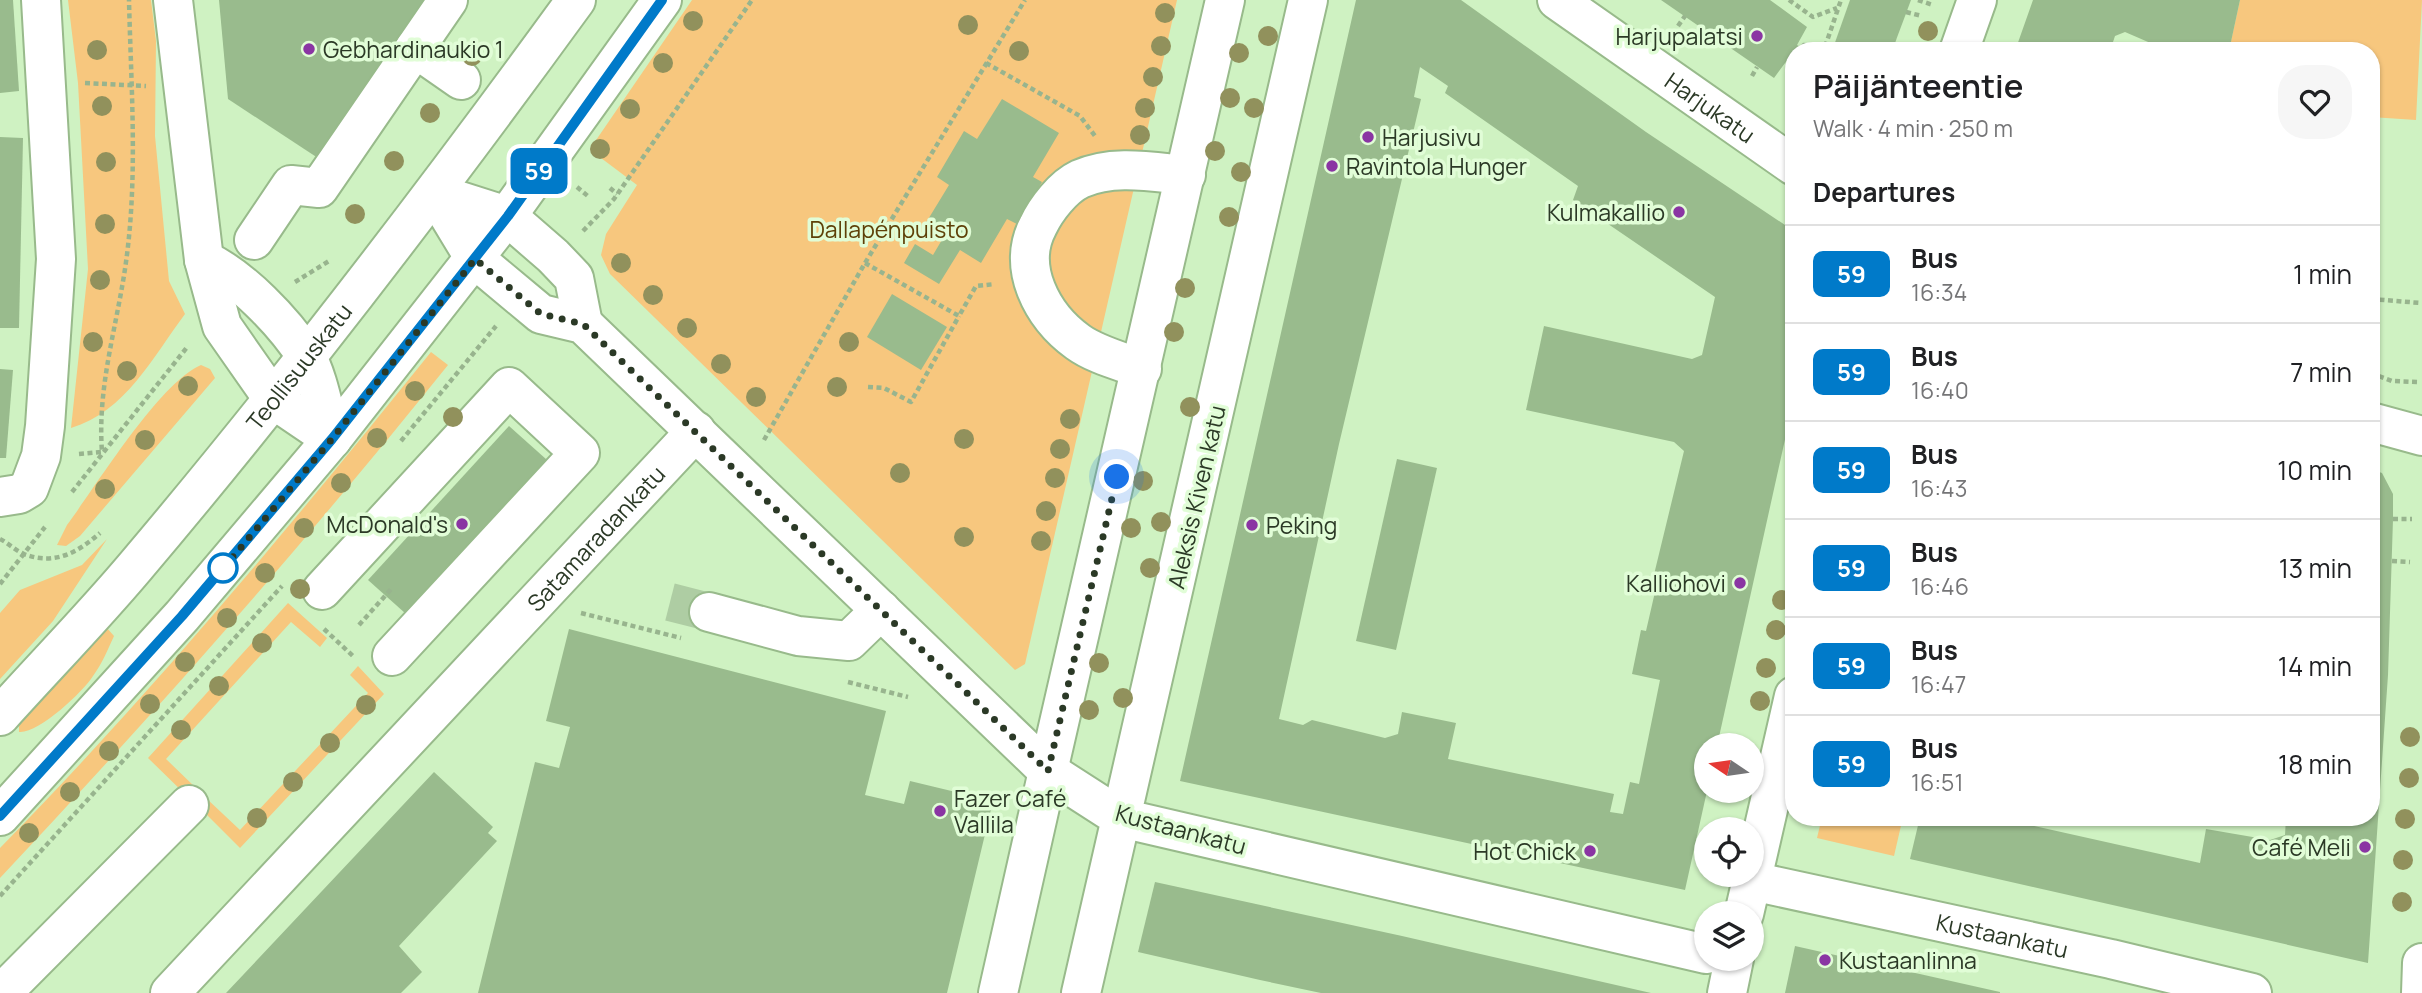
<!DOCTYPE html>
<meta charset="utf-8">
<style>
:root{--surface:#fff;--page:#f6f6f6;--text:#202124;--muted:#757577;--line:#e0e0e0}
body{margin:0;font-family:Manrope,sans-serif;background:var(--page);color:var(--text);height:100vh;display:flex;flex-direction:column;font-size:26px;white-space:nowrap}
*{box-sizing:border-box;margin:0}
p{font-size:23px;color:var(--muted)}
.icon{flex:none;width:38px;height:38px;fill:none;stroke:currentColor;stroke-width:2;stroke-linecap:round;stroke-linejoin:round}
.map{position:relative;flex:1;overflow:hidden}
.panel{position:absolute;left:1785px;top:42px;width:595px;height:784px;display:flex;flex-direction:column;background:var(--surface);border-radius:28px;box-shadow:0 2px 5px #0004}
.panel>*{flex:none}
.badge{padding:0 14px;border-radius:10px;font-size:24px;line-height:46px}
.needle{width:46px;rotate:283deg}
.tools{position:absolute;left:1694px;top:733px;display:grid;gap:14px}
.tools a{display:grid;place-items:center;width:70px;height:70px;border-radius:50%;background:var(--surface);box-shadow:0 2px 5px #0004;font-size:35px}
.you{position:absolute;width:35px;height:35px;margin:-18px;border:5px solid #fff;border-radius:50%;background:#1a73e8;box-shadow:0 0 0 10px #1a73e833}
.map>.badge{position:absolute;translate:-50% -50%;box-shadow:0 0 0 4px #fff}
h2{padding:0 28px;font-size:26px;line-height:63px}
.round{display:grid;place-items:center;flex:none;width:74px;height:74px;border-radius:28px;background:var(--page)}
.head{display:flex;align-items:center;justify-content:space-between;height:119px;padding:0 28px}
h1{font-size:33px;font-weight:600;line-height:52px}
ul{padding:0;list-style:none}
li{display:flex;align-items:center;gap:21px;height:98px;padding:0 28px;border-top:2px solid var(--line)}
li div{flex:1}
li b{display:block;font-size:26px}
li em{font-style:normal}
li .badge{min-width:77px;font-weight:700;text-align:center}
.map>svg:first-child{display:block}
.green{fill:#f7c77e}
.building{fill:#99bb8d;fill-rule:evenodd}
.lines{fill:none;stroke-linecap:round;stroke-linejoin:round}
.minor-tunnel{stroke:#aecda3;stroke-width:38;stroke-dasharray:38 19;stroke-linecap:butt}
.minor-casing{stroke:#98ba8b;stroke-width:42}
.major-casing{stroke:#98ba8b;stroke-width:42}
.path{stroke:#98b48e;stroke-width:4.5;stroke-dasharray:5 3.5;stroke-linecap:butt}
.minor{stroke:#fff;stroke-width:38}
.major{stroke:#fff;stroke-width:38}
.tree{fill:#91915c}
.line-casing{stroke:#fff;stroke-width:16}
.line{stroke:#007ac9;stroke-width:10}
.walk{stroke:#2b3926;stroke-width:7;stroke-dasharray:0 12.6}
.poi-dot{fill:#8a35a3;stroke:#e1fdd7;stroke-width:2.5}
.stop-dot{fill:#fff;stroke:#007ac9;stroke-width:3.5}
.labels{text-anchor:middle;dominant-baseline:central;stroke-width:7;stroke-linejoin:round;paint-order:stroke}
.poi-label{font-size:23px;fill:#2b3926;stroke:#e1fdd7;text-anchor:end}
.street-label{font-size:23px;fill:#2b3926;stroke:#e1fdd7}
.park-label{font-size:23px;fill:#5e4108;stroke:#e1fdd7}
</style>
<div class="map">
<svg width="2422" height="993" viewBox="0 0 2422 993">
<rect width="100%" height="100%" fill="#cff2c2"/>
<g class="green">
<path d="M68,0H151L156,41L155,136L169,281L185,314C153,357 125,412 71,428L88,269L78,83Z"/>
<path d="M692,0H1177L1025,664L1015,670L610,274L601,255L606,234L637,185L597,155L592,146Z"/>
<path d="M2240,0H2422L2416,120L2371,117V51L2229,50Z"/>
<path d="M431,352L448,365C306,542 156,712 0,878V848C153,692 294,522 431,352Z"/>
<path d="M201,365L210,369L215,378L80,536L66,546L57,545L67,525C97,485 159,383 201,365Z"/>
<path d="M107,539L53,621L0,679V613L20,590L82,565Z"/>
<path d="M288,603L327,638L320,647L291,622L166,759L196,788L188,797L148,758Z"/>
<path d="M106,627L114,636C108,649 102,664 93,676C83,692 38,734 19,732V723Z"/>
<path d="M358,666L384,694L240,848L198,806L206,798L240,830L368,693L350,675Z"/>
<path d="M1822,817H1903L1894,856L1817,838Z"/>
</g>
<g class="building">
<path d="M0,0H13L19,91L0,93Z"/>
<path d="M219,0H425L324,162L228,99Z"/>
<path d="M1356,0H1461L1646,132L1794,231V399L1717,746H1706L1707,791L1685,890L1180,781ZM1420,67L1448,86L1445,93L1578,186L1573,200L1715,297L1702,355L1692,359L1544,326L1526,410L1674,442L1684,451L1650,591L1655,592L1646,631L1641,630L1632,674L1660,680L1639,784L1630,782L1623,814L1610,812L1614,794L1448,759L1456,723L1402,712L1398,734L1385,738L1312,720L1303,725L1279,719L1339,444L1421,99L1414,97Z"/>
<path d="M1661,0H1770L1807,27L1797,45L1806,51H1794V64L1788,59L1774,78Z"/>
<path d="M1850,0H1911L1892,51H1832Z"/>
<path d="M2033,0H2240L2229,51H2169L2125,32L2115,36L2110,51H2015Z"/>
<path d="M1002,99L1059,133L1033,177L1042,182L1017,224L1007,219L981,263L960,250L939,284L904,263L915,244L933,255L943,238L924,226L949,185L937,177L964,131L977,139Z"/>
<path d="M0,137L23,138L19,328H0Z"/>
<path d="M892,294L947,327L921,370L867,337Z"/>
<path d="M0,369L13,370L6,458H0Z"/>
<path d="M509,426L556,468L415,622L368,580Z"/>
<path d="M1397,459L1437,468L1396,650L1356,641Z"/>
<path d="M2371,469L2382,473L2393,494V519L2388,675L2368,963L1910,859L1920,817H2022L2021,823L2200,863L2206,829L2270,840L2285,835L2286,817H2371Z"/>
<path d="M569,629L886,711L865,795L904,804L910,781L993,801L947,993H478L535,762L559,768L570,727L546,721Z"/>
<path d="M434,772L493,827L488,833L497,841L399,946L422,972L401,993H226Z"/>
<path d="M1155,882L1402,936L1651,993H1321L1260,980L1138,952Z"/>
<path d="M1795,946L2000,992V993H1785Z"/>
</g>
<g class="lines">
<path class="minor-tunnel" d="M670,602L709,612"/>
<defs>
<g id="minor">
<path d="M173,0L204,260L222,326L273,399L332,439"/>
<path d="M1308,0L1121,818L1706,954"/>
<path id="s1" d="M1557,0L1794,166"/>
<path d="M415,48L461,80"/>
<path d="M1959,51L1977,0"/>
<path d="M254,240L291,185L319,188L448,0"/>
<path d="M204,260C241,277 284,322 306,356C318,375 325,416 332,439"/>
<path d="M1142,369C1121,361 1096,355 1078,342C1042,316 1016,267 1038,226C1046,209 1063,187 1080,179C1113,164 1153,172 1186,175"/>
<path d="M2371,422L2422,436"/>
<path d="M0,497L19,494L29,488L41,456L45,426L56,259L41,0"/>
<path d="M322,590L509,387L580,453L392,656"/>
<path d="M709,612L798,636L849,641L881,610"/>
<path d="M1048,771L1225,0"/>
<path id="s2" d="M1752,881L2111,959L2252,993"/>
<path d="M1744,914L1794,696"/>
<path d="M2,993L189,805"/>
<path id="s3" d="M170,993L696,431"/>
<path d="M1727,993L1734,959"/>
</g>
<g id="major">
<path d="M435,193L475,259L541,314L583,324L1048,771L1121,818L1081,993"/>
<path d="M435,193L507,216L553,256L574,278L583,324"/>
<path id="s4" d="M0,716C45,666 92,618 135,567C290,384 435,194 576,0"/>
<path d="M0,816L182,616L332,439L507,216L662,0"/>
<path d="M998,993L1048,771"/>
<path d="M2421,993L2422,963"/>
</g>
</defs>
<use href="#minor" class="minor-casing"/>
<use href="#major" class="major-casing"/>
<g class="path">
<path d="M1789,0L1813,17L1837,8"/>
<path d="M1918,0L1933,5"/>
<path d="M1906,12L1922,16"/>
<path d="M1678,26L1685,16"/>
<path d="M1895,44L1910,49"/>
<path d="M1802,48L1804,45L1813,50L1826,44L1841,0"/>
<path d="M986,63L1080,116L1095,136"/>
<path d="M1752,76L1757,67"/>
<path d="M85,83L146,86"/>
<path d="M1789,101L1794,93"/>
<path d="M577,187L589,197"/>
<path d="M610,188L617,194"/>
<path d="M583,231L614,199L752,0"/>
<path d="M865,263L959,316L976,286L995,284"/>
<path d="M295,282L329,261"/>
<path d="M2371,299L2421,303"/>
<path d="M2371,373L2392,381L2417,382"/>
<path d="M868,387L884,388L911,402L959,316"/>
<path d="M764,440L865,263L1025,0"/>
<path d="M401,441L496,326"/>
<path d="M79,454L102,452C97,386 117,327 126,262C138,176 131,87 129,0"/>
<path d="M72,492L188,346"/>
<path d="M2393,519H2412"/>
<path d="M0,539C8,543 16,551 24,554C55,566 78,552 100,533"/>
<path d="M2392,561L2410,562"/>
<path d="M0,584L45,527"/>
<path d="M581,613L681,638"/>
<path d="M359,625L393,587"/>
<path d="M324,629L353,656"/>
<path d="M848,682L908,697"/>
<path d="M0,896L282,586"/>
</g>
<use href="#minor" class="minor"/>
<use href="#major" class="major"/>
</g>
<g class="tree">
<circle cx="1165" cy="13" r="10"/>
<circle cx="693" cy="21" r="10"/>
<circle cx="968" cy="25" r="10"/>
<circle cx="1928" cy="31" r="10"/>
<circle cx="1268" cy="36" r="10"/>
<circle cx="1161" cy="46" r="10"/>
<circle cx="97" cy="50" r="10"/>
<circle cx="1019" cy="51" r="10"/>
<circle cx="1239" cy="53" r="10"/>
<circle cx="472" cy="56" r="10"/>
<circle cx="663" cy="63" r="10"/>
<circle cx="1153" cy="77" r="10"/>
<circle cx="1230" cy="98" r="10"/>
<circle cx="102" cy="106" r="10"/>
<circle cx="1145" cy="108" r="10"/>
<circle cx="1254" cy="108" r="10"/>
<circle cx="630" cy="109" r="10"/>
<circle cx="430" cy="113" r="10"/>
<circle cx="1140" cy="135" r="10"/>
<circle cx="600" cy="149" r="10"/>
<circle cx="1215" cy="151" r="10"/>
<circle cx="394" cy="161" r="10"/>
<circle cx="106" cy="162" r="10"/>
<circle cx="1241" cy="172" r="10"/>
<circle cx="355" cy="214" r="10"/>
<circle cx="1229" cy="217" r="10"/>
<circle cx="105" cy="224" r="10"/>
<circle cx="621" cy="263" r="10"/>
<circle cx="100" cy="280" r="10"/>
<circle cx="1185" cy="288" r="10"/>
<circle cx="653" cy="295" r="10"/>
<circle cx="687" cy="328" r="10"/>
<circle cx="1174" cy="332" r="10"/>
<circle cx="93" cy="342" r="10"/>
<circle cx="849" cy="342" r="10"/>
<circle cx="721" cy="364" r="10"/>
<circle cx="127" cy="371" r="10"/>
<circle cx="188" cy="386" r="10"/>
<circle cx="837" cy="387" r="10"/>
<circle cx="415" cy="391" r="10"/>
<circle cx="756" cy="397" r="10"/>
<circle cx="1190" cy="407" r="10"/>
<circle cx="453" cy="417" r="10"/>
<circle cx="1070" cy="419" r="10"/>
<circle cx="377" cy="438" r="10"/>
<circle cx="964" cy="439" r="10"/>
<circle cx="145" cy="440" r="10"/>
<circle cx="1060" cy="449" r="10"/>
<circle cx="900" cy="473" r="10"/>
<circle cx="1055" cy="478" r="10"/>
<circle cx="1143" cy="481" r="10"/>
<circle cx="341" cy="483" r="10"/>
<circle cx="105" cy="489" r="10"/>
<circle cx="1046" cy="511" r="10"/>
<circle cx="1161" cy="522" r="10"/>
<circle cx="304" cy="528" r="10"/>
<circle cx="1131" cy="528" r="10"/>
<circle cx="964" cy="537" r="10"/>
<circle cx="1041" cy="541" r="10"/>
<circle cx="1150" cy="568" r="10"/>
<circle cx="265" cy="573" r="10"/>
<circle cx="300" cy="589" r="10"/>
<circle cx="1782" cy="600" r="10"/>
<circle cx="227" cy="618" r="10"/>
<circle cx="1776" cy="630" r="10"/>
<circle cx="262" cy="643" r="10"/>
<circle cx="185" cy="662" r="10"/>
<circle cx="1099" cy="663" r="10"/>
<circle cx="1766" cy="668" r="10"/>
<circle cx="219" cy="686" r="10"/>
<circle cx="1123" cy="698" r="10"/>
<circle cx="1760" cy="701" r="10"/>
<circle cx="150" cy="704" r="10"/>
<circle cx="366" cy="705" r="10"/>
<circle cx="1089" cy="710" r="10"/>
<circle cx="181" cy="730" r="10"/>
<circle cx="2410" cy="737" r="10"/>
<circle cx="330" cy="743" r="10"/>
<circle cx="109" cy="751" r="10"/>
<circle cx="2409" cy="778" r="10"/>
<circle cx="293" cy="782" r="10"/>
<circle cx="70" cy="792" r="10"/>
<circle cx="257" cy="818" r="10"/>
<circle cx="2405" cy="819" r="10"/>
<circle cx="29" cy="833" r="10"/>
<circle cx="2403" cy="860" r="10"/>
<circle cx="2402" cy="902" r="10"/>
</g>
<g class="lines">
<defs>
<path id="line" d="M0,816L182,616L332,439L508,216L662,0"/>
</defs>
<use href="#line" class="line-casing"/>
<use href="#line" class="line"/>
<path class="walk" d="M223,568L216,577L332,439L475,259L541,314L583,324L1048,771L1117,477"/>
</g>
<g class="poi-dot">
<circle cx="1757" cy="36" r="7"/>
<circle cx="309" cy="49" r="7"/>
<circle cx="1368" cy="137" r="7"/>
<circle cx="1332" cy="166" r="7"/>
<circle cx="1679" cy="212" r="7"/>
<circle cx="462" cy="524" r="7"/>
<circle cx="1252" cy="525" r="7"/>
<circle cx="1740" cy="583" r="7"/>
<circle cx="940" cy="811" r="7"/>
<circle cx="2365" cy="847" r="7"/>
<circle cx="1590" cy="851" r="7"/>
<circle cx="1825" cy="960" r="7"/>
</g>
<circle class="stop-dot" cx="223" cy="568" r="14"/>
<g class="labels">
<g class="poi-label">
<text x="1743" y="36">Harjupalatsi</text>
<text x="323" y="49" text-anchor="start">Gebhardinaukio 1</text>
<text x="1382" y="137" text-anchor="start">Harjusivu</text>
<text x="1346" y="166" text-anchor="start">Ravintola Hunger</text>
<text x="1665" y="212">Kulmakallio</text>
<text x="448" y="524">McDonald's</text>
<text x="1266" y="525" text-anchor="start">Peking</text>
<text x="1726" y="583">Kalliohovi</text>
<text x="954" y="798" text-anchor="start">Fazer Café<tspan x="954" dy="26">Vallila</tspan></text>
<text x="2351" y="847">Café Meli</text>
<text x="1576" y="851">Hot Chick</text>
<text x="1839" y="960" text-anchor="start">Kustaanlinna</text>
</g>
<g class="street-label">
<text stroke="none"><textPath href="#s1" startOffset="187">Harjukatu</textPath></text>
<text stroke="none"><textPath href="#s4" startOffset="460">Teollisuuskatu</textPath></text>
<text transform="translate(1196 497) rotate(-77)">Aleksis Kiven katu</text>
<text stroke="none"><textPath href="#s3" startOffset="623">Satamaradankatu</textPath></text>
<text transform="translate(1181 829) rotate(15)">Kustaankatu</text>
<text stroke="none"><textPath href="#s2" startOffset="256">Kustaankatu</textPath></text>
</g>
<g class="park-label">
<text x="889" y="229">Dallapénpuisto</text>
</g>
</g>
</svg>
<div class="tools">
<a><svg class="needle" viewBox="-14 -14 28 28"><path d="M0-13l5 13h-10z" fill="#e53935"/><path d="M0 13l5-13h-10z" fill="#757577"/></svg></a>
<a><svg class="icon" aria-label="locate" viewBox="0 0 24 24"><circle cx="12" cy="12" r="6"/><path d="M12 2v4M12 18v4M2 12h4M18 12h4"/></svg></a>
<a><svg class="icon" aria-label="layers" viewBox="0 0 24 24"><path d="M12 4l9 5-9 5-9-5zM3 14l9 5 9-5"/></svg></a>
</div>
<div class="you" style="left:1117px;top:477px"></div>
<b class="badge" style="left:539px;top:171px;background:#007ac9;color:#fff">59</b>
<section class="panel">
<div class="head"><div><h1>Päijänteentie</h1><p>Walk · 4 min · 250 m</p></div><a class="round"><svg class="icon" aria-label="heart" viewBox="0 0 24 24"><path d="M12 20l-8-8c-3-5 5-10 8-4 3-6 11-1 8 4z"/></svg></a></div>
<h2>Departures</h2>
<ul>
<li><span class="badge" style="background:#007ac9;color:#fff">59</span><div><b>Bus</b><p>16:34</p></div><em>1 min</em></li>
<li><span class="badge" style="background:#007ac9;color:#fff">59</span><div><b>Bus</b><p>16:40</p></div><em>7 min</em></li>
<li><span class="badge" style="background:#007ac9;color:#fff">59</span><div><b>Bus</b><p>16:43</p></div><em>10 min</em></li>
<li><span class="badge" style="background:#007ac9;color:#fff">59</span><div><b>Bus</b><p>16:46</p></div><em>13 min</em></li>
<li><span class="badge" style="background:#007ac9;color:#fff">59</span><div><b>Bus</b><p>16:47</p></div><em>14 min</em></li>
<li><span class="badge" style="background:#007ac9;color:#fff">59</span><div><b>Bus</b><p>16:51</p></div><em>18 min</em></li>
</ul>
</section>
</div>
